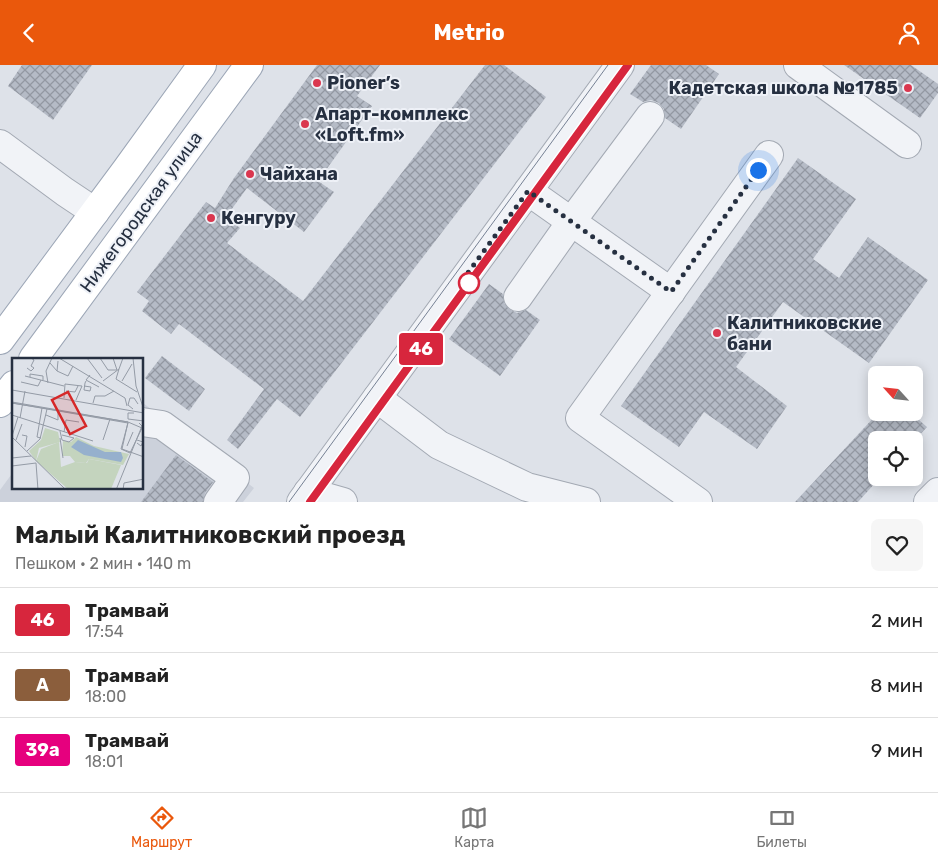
<!DOCTYPE html>
<html lang="ru">
<meta charset="utf-8">
<style>
:root{--surface:#fff;--page:#f6f6f6;--text:#222;--muted:#767676;--line:#e0e0e0;--accent:#ea580c}
body{margin:0;font-family:Rubik,sans-serif;background:var(--page);color:var(--text);height:100vh;display:flex;flex-direction:column;font-size:19px;white-space:nowrap}
*{box-sizing:border-box;margin:0}
p{font-size:16px;color:var(--muted)}
.icon{flex:none;width:28px;height:28px;fill:none;stroke:currentColor;stroke-width:2;stroke-linecap:round;stroke-linejoin:round}
.map{position:relative;height:437px;overflow:hidden}
.side{display:flex;flex-direction:column;background:var(--surface);flex:1}
.side>*{flex:none}
.badge{padding:0 10px;border-radius:4px;font-size:18px;line-height:32px}
.needle{width:32px;rotate:297deg}
.controls{position:absolute;left:868px;top:301px;display:grid;gap:10px}
.controls a{display:grid;place-items:center;width:55px;height:55px;border-radius:8px;background:var(--surface);box-shadow:0 2px 12px #0003;font-size:25px}
.you{position:absolute;width:25px;height:25px;margin:-12px;border:4px solid #fff;border-radius:50%;background:#1a73e8;box-shadow:0 0 0 8px #1a73e833}
.map>.badge{position:absolute;translate:-50% -50%;box-shadow:0 0 0 2px #fff}
.round{display:grid;place-items:center;flex:none;width:52px;height:52px;border-radius:8px;background:var(--page)}
.overview{display:flex;align-items:center;justify-content:space-between;height:85px;padding:0 15px}
h1{font-size:24px;font-weight:700;line-height:38px}
ul{padding:0;list-style:none}
li{display:flex;align-items:center;gap:15px;height:65px;padding:0 15px;border-top:1px solid var(--line)}
li div{flex:1}
li b{display:block;font-size:19px}
li em{font-style:normal}
li .badge{min-width:55px;font-weight:700;text-align:center}
header{display:flex;justify-content:space-between;align-items:center;height:65px;padding:0 15px;background:var(--accent);color:#fff;font-size:22px;font-weight:700}
.menu{display:flex;justify-content:space-around;align-items:center;height:70px;border-top:1px solid var(--line);background:var(--surface);font-size:14px;color:var(--muted)}
.menu a{display:grid;justify-items:center;gap:2px}
.menu .on{color:var(--accent)}
.map>svg:first-child{display:block}
.built{fill:#ccd1db}
.building{fill:url(#building-cross-hatch)}
.lines{fill:none;stroke-linecap:round;stroke-linejoin:round}
.minor-casing{stroke:#a3a9b3;stroke-width:30}
.major-casing{stroke:#9ca6b6;stroke-width:30}
.minor{stroke:#f1f3f7;stroke-width:28}
.major{stroke:#fff;stroke-width:28}
.tram{stroke:#768194;stroke-width:1}
.line-casing{stroke:#fff;stroke-width:11}
.line{stroke:#d7263d;stroke-width:8}
.walk{stroke:#263041;stroke-width:5;stroke-dasharray:0 9}
.poi-dot{fill:#da374f;stroke:#eef1f7;stroke-width:2}
.stop-dot{fill:#fff;stroke:#d7263d;stroke-width:2.5}
.labels{text-anchor:middle;dominant-baseline:central;stroke-width:4;stroke-linejoin:round;paint-order:stroke}
.poi-label{font-size:18px;font-weight:bold;fill:#263041;stroke:#eef1f7;text-anchor:start}
.street-label{font-size:18px;fill:#263041;stroke:#eef1f7}
.inset-road{fill:none;stroke:#949ba6;stroke-width:1}
.view{fill:#d62828;fill-opacity:0.15;stroke:#d62828;stroke-width:2.5}
.inset-edge{fill:none;stroke:#263041;stroke-width:2.5}
</style>
<header><svg class="icon" aria-label="back" viewBox="0 0 24 24"><path d="M15 5l-7 7 7 7"/></svg>Metrio<svg class="icon" aria-label="person" viewBox="0 0 24 24"><circle cx="12" cy="8" r="4"/><path d="M4 21q1-7 8-7t8 7"/></svg></header>
<div class="map">
<svg width="938" height="437" viewBox="0 0 938 437">
<defs>
<pattern id="building-cross-hatch" width="8" height="8" patternUnits="userSpaceOnUse" patternTransform="scale(1.25)"><rect width="8" height="8" fill="#b5bbc6"/><path d="M0 0l8 8M0 8l8-8" fill="none" stroke="#9398a2"/></pattern>
</defs>
<rect width="100%" height="100%" fill="#dee2e9"/>
<path class="built" d="M143,338L254,423L243,437H0V425L14,406V423H142Z"/>
<g class="building">
<path d="M22,0H92L53,55L8,21Z"/>
<path d="M317,0H380L357,31L372,41L318,116L334,127L304,167L247,123L226,152L240,163L227,178L303,236L485,0H504L546,32L300,352L277,334L238,384L227,375L264,324L179,259L171,269L142,246L149,236L137,227L206,137L215,143L234,113Z"/>
<path d="M651,0H706L719,9L681,64L665,53L664,44L659,38L651,35L643,37L630,29Z"/>
<path d="M844,0H911L938,19V28L920,53Z"/>
<path d="M798,93L856,134L813,194L839,213L868,172L928,215L869,298L783,237L736,302L787,341L757,384L704,347L679,382L621,341Z"/>
<path d="M489,219L503,229L504,238L509,244L517,248L526,245L540,255L500,311L449,274Z"/>
<path d="M162,291L205,324L189,346L145,313Z"/>
<path d="M878,348H911L927,362L915,375H876V417L858,437H795Z"/>
<path d="M176,390L213,417L205,428L203,437H141Z"/>
</g>
<g class="lines">
<defs>
<g id="minor">
<path d="M798,0L907,79"/>
<path d="M0,79L65,127L95,147"/>
<path d="M528,126L671,227"/>
<path d="M518,232L571,157L650,51"/>
<path d="M377,333L439,380L527,422L586,437"/>
<path d="M142,357L162,360L235,413L218,437"/>
<path d="M308,427L343,437"/>
<path d="M301,437L620,0"/>
<path d="M698,437L580,353L769,90"/>
<path d="M928,437L938,427"/>
</g>
<g id="major">
<path d="M0,275L126,105L202,0"/>
<path d="M33,294L249,0"/>
<path d="M0,338L14,320"/>
</g>
</defs>
<use href="#minor" class="minor-casing"/>
<use href="#major" class="major-casing"/>
<use href="#minor" class="minor"/>
<use href="#major" class="major"/>
<g class="tram">
<path d="M289,437L608,0"/>
<path d="M310,437L628,0"/>
</g>
</g>
<g class="lines">
<defs>
<path id="line" d="M310,437L628,0"/>
</defs>
<use href="#line" class="line-casing"/>
<use href="#line" class="line"/>
<path class="walk" d="M469,218L462,216L528,126L671,227L758,105"/>
</g>
<g class="poi-dot">
<circle cx="317" cy="18" r="5"/>
<circle cx="908" cy="23" r="5"/>
<circle cx="305" cy="59" r="5"/>
<circle cx="250" cy="109" r="5"/>
<circle cx="211" cy="153" r="5"/>
<circle cx="717" cy="268" r="5"/>
</g>
<circle class="stop-dot" cx="469" cy="218" r="10"/>
<g class="labels">
<g class="poi-label">
<text x="327" y="18">Pioner’s</text>
<text x="898" y="23" text-anchor="end">Кадетская школа №1785</text>
<text x="315" y="49">Апарт-комплекс<tspan x="315" dy="21">«Loft.fm»</tspan></text>
<text x="260" y="109">Чайхана</text>
<text x="221" y="153">Кенгуру</text>
<text x="727" y="258">Калитниковские<tspan x="727" dy="21">бани</tspan></text>
</g>
<g class="street-label">
<text transform="translate(141 147) rotate(-54)">Нижегородская улица</text>
</g>
</g>
<g transform="translate(12 293)">
<rect width="131" height="131" fill="#dee2e9"/>
<path d="M47,84L49,109L63,104L75,105L77,101L109,107L99,131L57,132L24,103L29,91Z" fill="#c4d4be"/>
<path d="M33,70L46,74L48,84L27,90L24,103L17,93L29,82ZM64,79L82,88L117,96L111,107L77,101L74,105L63,104L58,98H50L51,83L59,84Z" fill="#c4d4be"/>
<path d="M66,82L93,94H109L111,100L109,104L72,97L59,89Z" fill="#96b0cd"/>
<path class="inset-road" d="M47,0L113,40L115,48M75,0L90,20M88,0L96,12H105L101,0M121,0L124,28L132,52M38,5L45,13L46,3M15,10L19,13L22,10L19,8L22,2L19,0M107,11L104,21L125,34M45,13L56,18L61,8M78,17L74,22L87,29M13,18L52,28M18,19V16L31,18V22M91,23L107,11L111,0M110,23L120,6M9,24L26,28L29,22M36,25L34,13L40,0M72,28L79,29L78,33L72,32L73,25L74,23M0,32L132,55M54,33L63,34L66,28M52,40L53,26L70,28L64,42M0,44L116,64L130,70L118,95L109,91L116,65L0,45M0,45L116,64L110,91L132,99M81,45L83,38H93L102,33M121,51L116,47L118,40H122L126,46M122,55H116V61L132,63M0,57L81,83M34,57L46,62V53M8,60L13,33M48,73L50,82L57,84L62,80L50,77M52,74L54,62L67,64M10,77L15,78L13,89M0,78L6,59M0,79L54,132M29,80L25,79L30,50M48,80L51,100M4,82L10,66M91,82L98,61M125,82L131,84L129,88L125,85M115,88L121,74M15,93L28,81L35,51M0,100L19,98M24,105L26,132M0,108L24,105M104,132L130,68L127,65M111,132L112,125L132,121"/>
<path class="view" d="M56,34L74,68L58,76L40,42Z"/>
<rect width="131" height="131" class="inset-edge"/>
</g>
</svg>
<div class="controls">
<a><svg class="needle" viewBox="-14 -14 28 28"><path d="M0-13l5 13h-10z" fill="#e53935"/><path d="M0 13l5-13h-10z" fill="#767676"/></svg></a>
<a><svg class="icon" aria-label="locate" viewBox="0 0 24 24"><circle cx="12" cy="12" r="6"/><path d="M12 2v4M12 18v4M2 12h4M18 12h4"/></svg></a>
</div>
<div class="you" style="left:758px;top:105px"></div>
<b class="badge" style="left:421px;top:284px;background:#d7263d;color:#fff">46</b>
</div>
<section class="side">
<div class="overview"><div><h1>Малый Калитниковский проезд</h1><p>Пешком · 2 мин · 140 m</p></div><a class="round"><svg class="icon" aria-label="heart" viewBox="0 0 24 24"><path d="M12 20l-8-8c-3-5 5-10 8-4 3-6 11-1 8 4z"/></svg></a></div>
<ul>
<li><span class="badge" style="background:#d7263d;color:#fff">46</span><div><b>Трамвай</b><p>17:54</p></div><em>2 мин</em></li>
<li><span class="badge" style="background:#8b5e3c;color:#fff">А</span><div><b>Трамвай</b><p>18:00</p></div><em>8 мин</em></li>
<li><span class="badge" style="background:#e6007e;color:#fff">39а</span><div><b>Трамвай</b><p>18:01</p></div><em>9 мин</em></li>
</ul>
</section>
<nav class="menu">
<a class="on"><svg class="icon" aria-label="directions" viewBox="0 0 24 24"><path d="M12 3l9 9-9 9-9-9zM9 14v-3h6M13 9l2 2-2 2"/></svg>Маршрут</a>
<a><svg class="icon" aria-label="map" viewBox="0 0 24 24"><path d="M3 6l6-2 6 2 6-2v14l-6 2-6-2-6 2zM9 4v14M15 6v14"/></svg>Карта</a>
<a><svg class="icon" aria-label="tickets" viewBox="0 0 24 24"><path d="M3 7h18v10H3zM15 7v10"/></svg>Билеты</a>
</nav>
